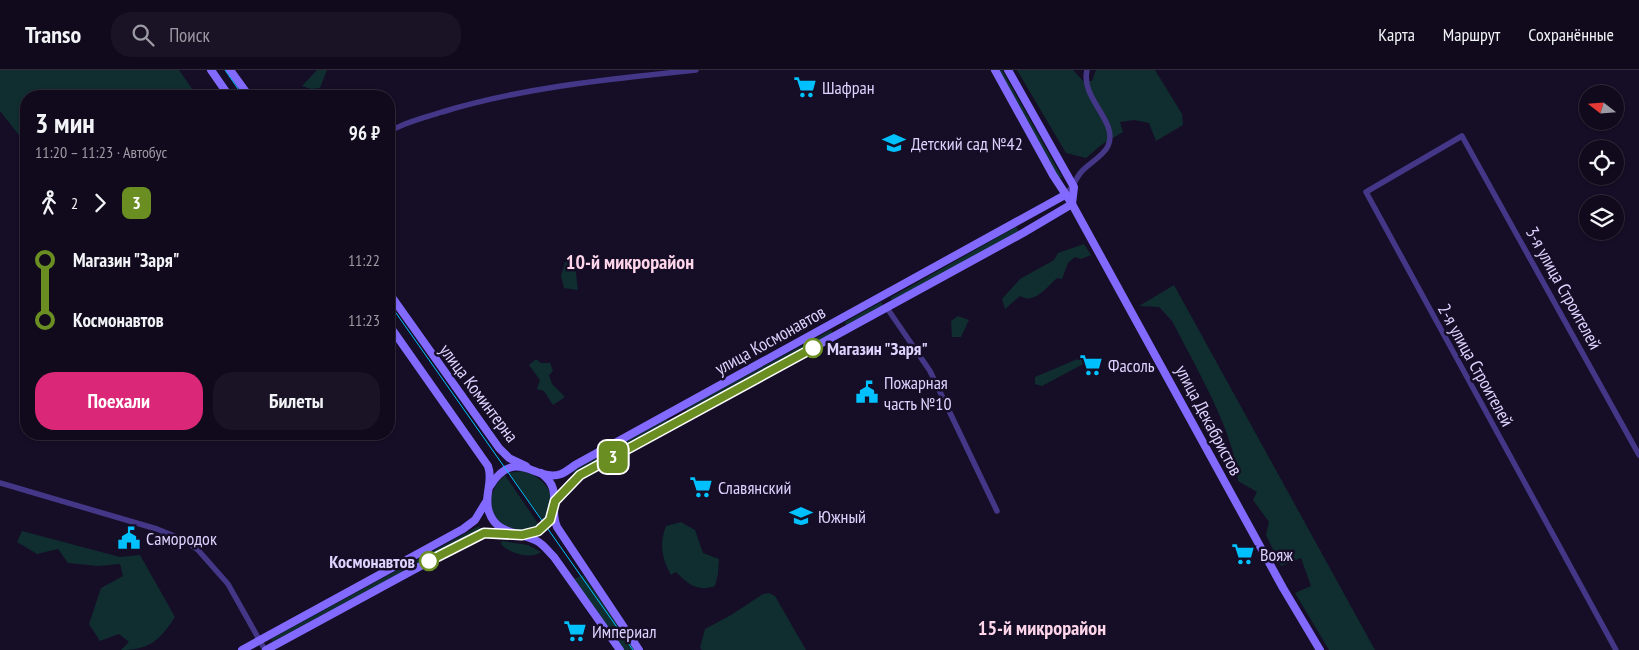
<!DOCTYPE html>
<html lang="ru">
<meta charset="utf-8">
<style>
:root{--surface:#100a1c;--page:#191325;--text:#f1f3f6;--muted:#9c9aa3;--line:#302b3b;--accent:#db2777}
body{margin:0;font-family:"PT Sans Narrow",sans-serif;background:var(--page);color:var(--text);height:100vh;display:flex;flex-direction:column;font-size:19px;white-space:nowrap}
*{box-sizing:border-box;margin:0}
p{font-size:16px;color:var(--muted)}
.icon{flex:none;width:28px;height:28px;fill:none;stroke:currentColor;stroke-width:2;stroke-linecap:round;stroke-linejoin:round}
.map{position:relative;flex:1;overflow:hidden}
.sheet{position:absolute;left:20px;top:20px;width:375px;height:350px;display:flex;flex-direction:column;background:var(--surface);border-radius:20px;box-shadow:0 1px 4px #0004,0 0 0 1px var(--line)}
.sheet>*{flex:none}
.badge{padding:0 10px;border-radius:8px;font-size:18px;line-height:32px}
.needle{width:32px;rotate:287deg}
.tools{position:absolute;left:1579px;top:15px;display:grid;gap:10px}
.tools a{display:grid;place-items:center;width:45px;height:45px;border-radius:50%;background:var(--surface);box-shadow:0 1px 4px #0004,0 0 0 1px var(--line);font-size:25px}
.map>.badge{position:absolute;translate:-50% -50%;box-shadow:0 0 0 2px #fff}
.legs{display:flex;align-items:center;gap:8px;height:55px;padding:0 15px;font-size:16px}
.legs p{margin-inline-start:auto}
.overview{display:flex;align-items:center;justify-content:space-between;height:85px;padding:0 15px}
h1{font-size:28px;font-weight:700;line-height:38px}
.action{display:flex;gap:10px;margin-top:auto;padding:10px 15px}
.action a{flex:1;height:58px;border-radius:20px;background:var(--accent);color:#fff;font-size:20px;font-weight:700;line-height:58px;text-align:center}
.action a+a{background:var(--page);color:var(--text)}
ul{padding:0 15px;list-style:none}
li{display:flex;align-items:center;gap:18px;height:60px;font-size:19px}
li i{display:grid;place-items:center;width:8px;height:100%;margin:0 6px;background:currentColor}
li i::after{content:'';width:12px;height:12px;margin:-6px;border:4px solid;border-radius:50%;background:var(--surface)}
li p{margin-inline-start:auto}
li:first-child i{background:linear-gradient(#0000 50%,currentColor 0)}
li:last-child i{background:linear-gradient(currentColor 50%,#0000 0)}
header{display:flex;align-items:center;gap:30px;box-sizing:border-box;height:70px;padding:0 25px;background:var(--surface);border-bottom:1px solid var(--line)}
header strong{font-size:24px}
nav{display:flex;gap:28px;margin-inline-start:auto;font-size:18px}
.search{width:350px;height:45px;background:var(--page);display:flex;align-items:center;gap:12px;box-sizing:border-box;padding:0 18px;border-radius:20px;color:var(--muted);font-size:19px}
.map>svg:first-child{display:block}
.green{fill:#102d30}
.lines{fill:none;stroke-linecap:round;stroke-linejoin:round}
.street{stroke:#453787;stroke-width:5.5}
.secondary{stroke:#836aff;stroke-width:8}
.tram{stroke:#00c1fe;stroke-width:1}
.line-1-casing{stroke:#fff;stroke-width:11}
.line-1{stroke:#6b8e23;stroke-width:8}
.stop-1-dot{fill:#fff;stroke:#6b8e23;stroke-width:2.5}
.labels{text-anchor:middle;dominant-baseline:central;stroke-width:5;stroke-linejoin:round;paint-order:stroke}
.poi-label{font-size:18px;fill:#ded3ff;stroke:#150e26;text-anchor:start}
.street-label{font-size:18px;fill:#ded3ff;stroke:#150e26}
.stop-label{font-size:18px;font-weight:bold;fill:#ded3ff;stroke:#150e26;text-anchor:start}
.quarter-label{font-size:20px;font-weight:bold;fill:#ffd5ea;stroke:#150e26}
</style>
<header>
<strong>Transo</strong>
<div class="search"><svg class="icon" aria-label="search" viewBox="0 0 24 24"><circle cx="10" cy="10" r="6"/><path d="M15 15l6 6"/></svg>Поиск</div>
<nav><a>Карта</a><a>Маршрут</a><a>Сохранённые</a></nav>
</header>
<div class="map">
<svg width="1639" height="580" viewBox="0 0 1639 580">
<rect width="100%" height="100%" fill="#150e26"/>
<g class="green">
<path d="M0,0H179L197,26H26V74L0,41Z"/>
<path d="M317,0H327L320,18L311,19L302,16Z"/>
<path d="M998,0H1002L1062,107L1058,109Z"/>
<path d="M1017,0H1073L1083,11H1092L1096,0H1155L1182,44L1183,55L1156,71L1149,53L1134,50L1120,52L1123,62L1101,75L1086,88L1066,83Z"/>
<path d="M1016,157L1019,162L893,231L890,228Z"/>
<path d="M1084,174L1091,185L1081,189L1075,187L1068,193L1062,209L1057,208C1047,217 1034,235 1020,226L1005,239L1002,229L1020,209L1054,190L1058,183Z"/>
<path d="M574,187L578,220L564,218L561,206L565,192Z"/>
<path d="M1174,215L1375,580H1329L1295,523L1311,516L1301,488L1281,496L1266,465L1269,452L1253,430L1257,422L1238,411C1236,364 1194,294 1172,251L1159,237L1139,236Z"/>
<path d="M881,232L883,236L846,256L845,252Z"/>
<path d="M958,246L969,250L961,267H952L951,251Z"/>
<path d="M831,260L833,264L687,342L686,338Z"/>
<path d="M1080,288L1087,292L1042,316L1035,314V307Z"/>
<path d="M536,289L541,293H550L553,301L549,305L552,314L565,327L553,335L544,321L537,319L540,310L529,295Z"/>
<path d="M667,349L669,351L574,404L573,401Z"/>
<path d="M523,401C546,408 562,428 543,451L508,403Z"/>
<path d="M505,405L539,455C504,476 472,433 505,405Z"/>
<path d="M681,452L695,460L703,483L719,489L718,504L715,516C697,522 688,514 676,502L671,505C662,488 659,475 666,456Z"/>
<path d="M479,456L481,459L272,572L271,569Z"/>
<path d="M22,461L120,487L140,485L175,547C160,570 150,580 121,580L129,572L119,564L100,571L89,554L101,518L123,506L120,494L98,496L68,493L58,479L37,484L17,472Z"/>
<path d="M502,471L528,475L541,482C530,490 508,483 501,474Z"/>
<path d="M583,505L636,580H623L574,509Z"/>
<path d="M769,523L775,526L806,580H702L700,578L705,559L731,545L763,524Z"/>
</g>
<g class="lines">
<g class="street">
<path d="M389,62C404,52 424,48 442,42C524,17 611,9 696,0"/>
<path d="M1065,125C1075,116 1075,108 1083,100C1090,93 1104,85 1108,76C1119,51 1080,29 1087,0"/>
<path d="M887,238L930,301L997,441"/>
<path d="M0,413L157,459L184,470L198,480L228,514L265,580"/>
<path d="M1616,580L1366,122L1462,66L1639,385"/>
</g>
<g class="secondary">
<path d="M211,0L229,26"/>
<path d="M230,0L249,26"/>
<path d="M995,0L1053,105L1072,134L1283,518L1320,580"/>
<path d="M1008,0L1074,117L1072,134"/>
<path d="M389,223L499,378L509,388L526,396"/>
<path d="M389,255L488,396C494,412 483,426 489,442C497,465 518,461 537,471C543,474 548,481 554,487L620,580"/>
<path d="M541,403C564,420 548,437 557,457L639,580"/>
<path d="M490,416C516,375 536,413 561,404C566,402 571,398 575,395L1065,125"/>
<path d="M555,431L580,405L1023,163L1072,134"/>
<path d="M525,465C538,463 547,455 553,443"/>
<path d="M242,580L463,459L475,450L486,432"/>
<path d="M266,580L476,466L484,463L508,464"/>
</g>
<g class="tram">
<path d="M225,0L243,26"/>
<path d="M389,233L633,580"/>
</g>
</g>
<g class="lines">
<defs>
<path id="line-1" d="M429,491L484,463L522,465L538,461L550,450L555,431L580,405L813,278"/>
</defs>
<use href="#line-1" class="line-1-casing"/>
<use href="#line-1" class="line-1"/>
</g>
<defs>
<symbol id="supermarket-bare" viewBox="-9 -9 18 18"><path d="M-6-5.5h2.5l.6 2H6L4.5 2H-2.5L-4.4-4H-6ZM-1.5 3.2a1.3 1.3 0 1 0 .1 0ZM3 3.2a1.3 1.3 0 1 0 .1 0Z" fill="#00c1fe" stroke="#150e26" stroke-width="2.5" paint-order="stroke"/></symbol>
<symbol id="school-bare" viewBox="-9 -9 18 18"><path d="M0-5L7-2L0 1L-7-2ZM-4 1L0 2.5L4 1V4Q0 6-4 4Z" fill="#00c1fe" stroke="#150e26" stroke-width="2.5" paint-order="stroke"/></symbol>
<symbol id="civic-bare" viewBox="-9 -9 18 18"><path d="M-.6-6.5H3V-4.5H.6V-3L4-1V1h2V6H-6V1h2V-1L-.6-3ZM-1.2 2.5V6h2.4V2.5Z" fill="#00c1fe" stroke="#150e26" stroke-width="2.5" paint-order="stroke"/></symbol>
</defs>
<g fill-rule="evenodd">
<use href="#supermarket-bare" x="789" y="1" width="32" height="32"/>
<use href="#school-bare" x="878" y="57" width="32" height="32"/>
<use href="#supermarket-bare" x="1075" y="279" width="32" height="32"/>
<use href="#civic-bare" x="851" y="306" width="32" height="32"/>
<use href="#supermarket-bare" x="685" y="401" width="32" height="32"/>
<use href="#school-bare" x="785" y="430" width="32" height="32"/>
<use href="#civic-bare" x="113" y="452" width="32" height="32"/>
<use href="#supermarket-bare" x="1227" y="468" width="32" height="32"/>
<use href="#supermarket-bare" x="559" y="545" width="32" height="32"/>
</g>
<g class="stop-1-dot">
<circle cx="813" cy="278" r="9"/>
<circle cx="429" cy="491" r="9"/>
</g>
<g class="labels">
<g class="poi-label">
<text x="822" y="17">Шафран</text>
<text x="911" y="73">Детский сад №42</text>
<text x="1108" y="295">Фасоль</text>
<text x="884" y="312">Пожарная<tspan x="884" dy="21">часть №10</tspan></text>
<text x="718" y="417">Славянский</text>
<text x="818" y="446">Южный</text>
<text x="146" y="468">Самородок</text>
<text x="1260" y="484">Вояж</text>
<text x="592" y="561">Империал</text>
</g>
<g class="street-label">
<text transform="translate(1564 218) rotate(61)">3-я улица Строителей</text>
<text transform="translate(770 270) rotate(-29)">улица Космонавтов</text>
<text transform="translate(1476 295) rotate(61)">2-я улица Строителей</text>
<text transform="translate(479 323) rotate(53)">улица Коминтерна</text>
<text transform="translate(1209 350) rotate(62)">улица Декабристов</text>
</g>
<g class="stop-label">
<text x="827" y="278">Магазин "Заря"</text>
<text x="415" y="491" text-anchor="end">Космонавтов</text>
</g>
<g class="quarter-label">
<text x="630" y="192">10-й микрорайон</text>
<text x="1042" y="558">15-й микрорайон</text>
</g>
</g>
</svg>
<div class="tools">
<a><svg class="needle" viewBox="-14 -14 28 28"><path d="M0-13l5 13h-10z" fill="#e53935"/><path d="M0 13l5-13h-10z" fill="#9c9aa3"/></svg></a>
<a><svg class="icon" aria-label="locate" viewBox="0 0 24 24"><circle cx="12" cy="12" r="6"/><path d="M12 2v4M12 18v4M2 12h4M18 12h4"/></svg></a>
<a><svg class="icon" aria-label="layers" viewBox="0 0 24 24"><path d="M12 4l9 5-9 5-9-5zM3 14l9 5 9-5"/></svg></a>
</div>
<b class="badge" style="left:613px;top:387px;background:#6b8e23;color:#fff">3</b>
<section class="sheet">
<div class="overview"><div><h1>3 мин</h1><p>11:20 – 11:23 · Автобус</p></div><b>96 ₽</b></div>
<div class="legs"><svg class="icon" aria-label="walk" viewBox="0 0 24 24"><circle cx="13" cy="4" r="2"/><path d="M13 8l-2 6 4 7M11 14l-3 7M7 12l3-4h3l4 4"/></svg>2<svg class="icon" aria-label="forward" viewBox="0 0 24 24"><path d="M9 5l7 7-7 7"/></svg><b class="badge" style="background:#6b8e23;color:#fff">3</b></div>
<ul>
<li><i style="color:#6b8e23"></i><b>Магазин &quot;Заря&quot;</b><p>11:22</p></li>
<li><i style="color:#6b8e23"></i><b>Космонавтов</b><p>11:23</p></li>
</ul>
<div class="action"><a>Поехали</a><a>Билеты</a></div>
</section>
</div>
